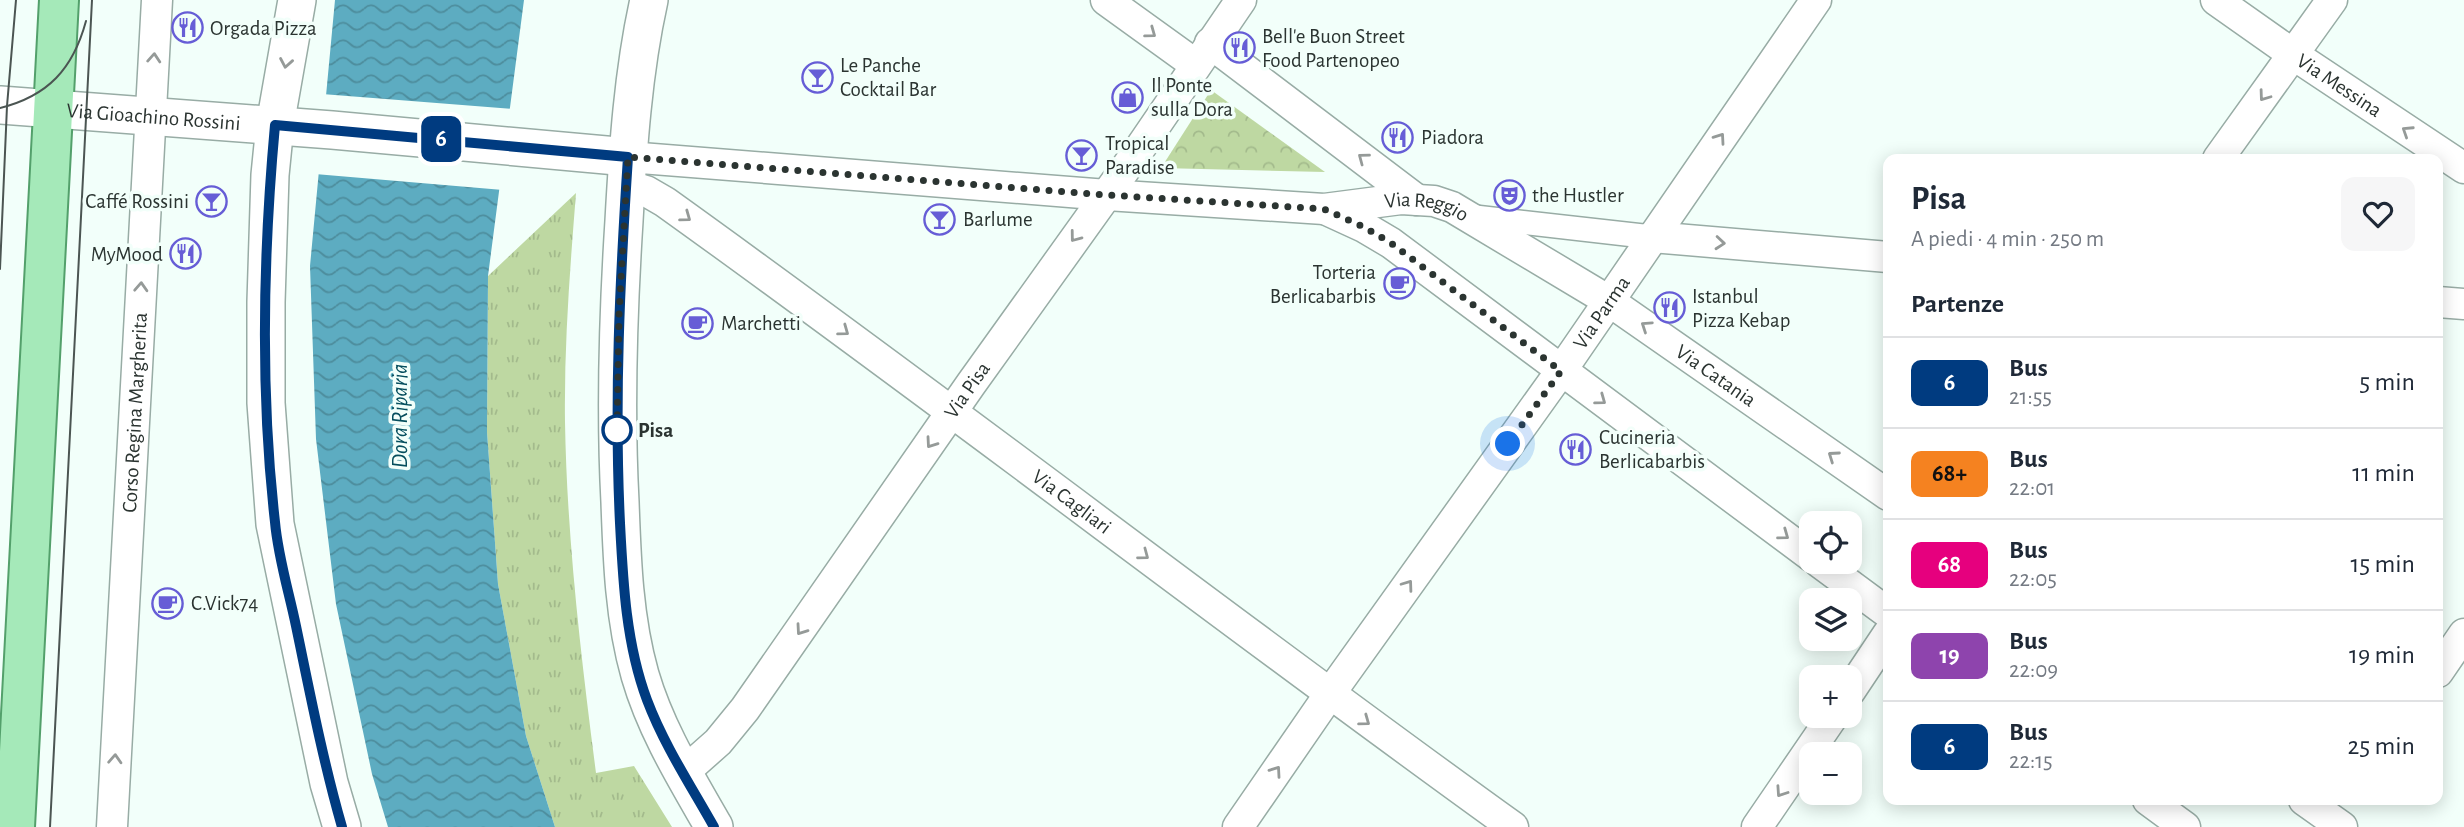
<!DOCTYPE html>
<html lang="it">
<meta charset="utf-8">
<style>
:root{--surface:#fff;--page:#f6f6f7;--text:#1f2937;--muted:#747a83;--line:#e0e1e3}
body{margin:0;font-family:"Alegreya Sans",sans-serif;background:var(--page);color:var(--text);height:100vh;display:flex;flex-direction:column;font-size:26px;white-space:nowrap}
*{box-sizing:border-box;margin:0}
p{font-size:23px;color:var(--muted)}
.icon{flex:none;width:38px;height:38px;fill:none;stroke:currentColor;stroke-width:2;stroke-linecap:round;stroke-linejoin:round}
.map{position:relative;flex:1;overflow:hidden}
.side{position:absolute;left:1883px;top:154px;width:560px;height:651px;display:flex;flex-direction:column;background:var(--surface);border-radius:14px;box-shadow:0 4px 18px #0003}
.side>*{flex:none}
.badge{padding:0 14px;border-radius:10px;font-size:24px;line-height:46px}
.buttons{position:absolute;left:1799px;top:511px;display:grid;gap:14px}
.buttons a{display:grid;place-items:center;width:63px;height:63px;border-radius:14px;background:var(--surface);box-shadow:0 4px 18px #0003;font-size:35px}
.you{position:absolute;width:35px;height:35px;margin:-18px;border:5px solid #fff;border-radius:50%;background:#1a73e8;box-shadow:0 0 0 10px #1a73e833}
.map>.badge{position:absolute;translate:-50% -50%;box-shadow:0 0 0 4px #fff}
h2{padding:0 28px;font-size:26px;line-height:63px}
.round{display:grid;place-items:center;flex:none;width:74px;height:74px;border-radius:14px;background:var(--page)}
.overview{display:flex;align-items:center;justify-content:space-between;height:119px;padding:0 28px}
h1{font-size:33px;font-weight:700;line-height:52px}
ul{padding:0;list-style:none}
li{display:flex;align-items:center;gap:21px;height:91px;padding:0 28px;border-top:2px solid var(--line)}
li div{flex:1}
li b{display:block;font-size:26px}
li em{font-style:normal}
li .badge{min-width:77px;font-weight:700;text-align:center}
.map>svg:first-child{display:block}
.grass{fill:url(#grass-tufts)}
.park{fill:url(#park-crowns)}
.water{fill:url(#water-waves)}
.pier{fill:#f2fffa}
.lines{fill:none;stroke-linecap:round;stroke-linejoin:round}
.pedestrian-casing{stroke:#98aca5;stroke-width:26}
.minor-casing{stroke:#98aca5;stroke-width:33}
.tertiary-casing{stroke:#98aca5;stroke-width:40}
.primary-casing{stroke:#53a06b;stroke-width:42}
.pedestrian{stroke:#fff;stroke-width:23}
.minor{stroke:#fff;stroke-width:30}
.tertiary{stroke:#fff;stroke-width:37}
.primary{stroke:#a5e9b9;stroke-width:38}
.tram{stroke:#4b5552;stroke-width:2}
.oneway{stroke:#959a98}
.line-casing{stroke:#fff;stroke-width:16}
.line{stroke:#003b80;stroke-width:10}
.walk{stroke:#2b3431;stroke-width:7;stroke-dasharray:0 12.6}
.stop-dot{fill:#fff;stroke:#003b80;stroke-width:3.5}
.labels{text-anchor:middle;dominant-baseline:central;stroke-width:7;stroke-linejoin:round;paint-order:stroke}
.poi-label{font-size:21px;fill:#2b3431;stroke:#f2fffa;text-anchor:start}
.street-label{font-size:21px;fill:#2b3431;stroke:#f2fffa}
.stop-label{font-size:21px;font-weight:bold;fill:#2b3431;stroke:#f2fffa;text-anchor:start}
.water-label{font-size:23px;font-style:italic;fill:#054e5d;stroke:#f2fffa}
</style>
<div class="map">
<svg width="2464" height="827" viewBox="0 0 2464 827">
<defs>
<pattern id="grass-tufts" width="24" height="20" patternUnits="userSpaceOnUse" patternTransform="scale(1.75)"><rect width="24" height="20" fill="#bed8a2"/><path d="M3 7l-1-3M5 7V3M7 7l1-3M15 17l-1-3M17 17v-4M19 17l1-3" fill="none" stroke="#a3ba8c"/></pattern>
<pattern id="park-crowns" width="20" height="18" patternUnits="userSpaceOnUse" patternTransform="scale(1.75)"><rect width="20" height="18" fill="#bed8a2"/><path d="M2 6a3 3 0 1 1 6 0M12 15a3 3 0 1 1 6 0" fill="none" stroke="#a3ba8c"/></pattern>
<pattern id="water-waves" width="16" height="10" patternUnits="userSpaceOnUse" patternTransform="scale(1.75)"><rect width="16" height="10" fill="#5dacc1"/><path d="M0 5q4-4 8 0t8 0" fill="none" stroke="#4d8d9d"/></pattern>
</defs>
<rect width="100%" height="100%" fill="#f2fffa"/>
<path class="grass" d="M576,193C570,269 564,345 565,422C567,539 581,657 596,773L634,766L672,827H555L526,736L498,584L487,432L488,276Z"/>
<path class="park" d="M1211,90L1325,172L1161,168Z"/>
<path class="water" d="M335,0H524L488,276L487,432L498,584L526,736L555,827H388L372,774L336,604L316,439L310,266Z"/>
<path class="pier" d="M322,94L513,109L503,190L315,174Z"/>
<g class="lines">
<defs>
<path id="pedestrian" d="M1475,217L1652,237"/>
<g id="minor">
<path d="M1106,0L1196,65"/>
<path id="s1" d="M2216,0L2294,55L2464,168"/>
<path d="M1210,43L1417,200"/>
<path id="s2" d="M628,157L1107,195L1324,209L1401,199L1434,201L1452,207L1609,301L1888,495"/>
<path d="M2218,159L2332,0"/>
<path id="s3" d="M626,185L646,191L665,202C951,407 1228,622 1513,827"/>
<path d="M1327,210L1364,227L1391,243L1811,556"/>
<path d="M1652,237L1888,257"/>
<path d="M2438,302L2464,304"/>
<path d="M1819,562L1888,613"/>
<path d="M2438,672L2464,634"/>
<path d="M1850,691L1888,634"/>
<path id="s4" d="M683,773L718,742L745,709L971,384L1138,151L1241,0"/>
<path d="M2148,800L2185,827"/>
<path d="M2304,800L2342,827"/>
<path id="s5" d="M112,827L157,0"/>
<path id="s6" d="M1238,827L1329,695L1561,371L1816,0"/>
<path d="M1757,827L1833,716"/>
</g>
<g id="tertiary">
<path d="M297,0L275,125L270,175L266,302V403L275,524L329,783L342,827"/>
<path d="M649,0C633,72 628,148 624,221C618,315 615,408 620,502C622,560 624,619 640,675C656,730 686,778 714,827"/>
<path id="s7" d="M0,105L332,130L628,157"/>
</g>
<path id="primary" d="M15,827L59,0"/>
</defs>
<use href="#pedestrian" class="pedestrian-casing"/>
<use href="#minor" class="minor-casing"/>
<use href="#tertiary" class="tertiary-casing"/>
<use href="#primary" class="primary-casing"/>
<use href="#pedestrian" class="pedestrian"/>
<use href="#minor" class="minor"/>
<use href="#tertiary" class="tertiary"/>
<use href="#primary" class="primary"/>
<g class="tram">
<path d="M0,108C48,96 73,69 86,21"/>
<path d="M0,269L7,106L16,0"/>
<path d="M50,827L92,0"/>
</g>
</g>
<defs><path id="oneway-chevron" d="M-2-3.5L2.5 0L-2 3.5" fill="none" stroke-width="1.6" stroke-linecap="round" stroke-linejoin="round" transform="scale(1.75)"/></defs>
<g class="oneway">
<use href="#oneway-chevron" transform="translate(1151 33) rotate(36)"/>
<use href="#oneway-chevron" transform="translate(154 58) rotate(-86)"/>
<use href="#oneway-chevron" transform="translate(286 63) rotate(100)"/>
<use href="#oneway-chevron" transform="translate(2264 96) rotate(126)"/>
<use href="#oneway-chevron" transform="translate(2407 131) rotate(-147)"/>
<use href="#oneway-chevron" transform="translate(1720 138) rotate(-55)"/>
<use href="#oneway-chevron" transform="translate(1363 158) rotate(-143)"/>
<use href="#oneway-chevron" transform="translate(686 217) rotate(36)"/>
<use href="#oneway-chevron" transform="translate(1075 237) rotate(127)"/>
<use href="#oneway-chevron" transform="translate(1720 243) rotate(5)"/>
<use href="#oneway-chevron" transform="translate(141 287) rotate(-87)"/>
<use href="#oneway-chevron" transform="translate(1646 326) rotate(-146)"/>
<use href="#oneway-chevron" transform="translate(844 331) rotate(36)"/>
<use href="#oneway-chevron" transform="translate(1601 400) rotate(36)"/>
<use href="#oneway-chevron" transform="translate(931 443) rotate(125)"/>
<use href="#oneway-chevron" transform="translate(1833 456) rotate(-145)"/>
<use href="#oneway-chevron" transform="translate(1784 535) rotate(36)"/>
<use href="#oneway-chevron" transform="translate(1144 555) rotate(37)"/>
<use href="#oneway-chevron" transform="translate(1408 585) rotate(-54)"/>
<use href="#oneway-chevron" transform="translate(801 630) rotate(125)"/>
<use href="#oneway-chevron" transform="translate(1365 721) rotate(36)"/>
<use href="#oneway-chevron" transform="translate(115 759) rotate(-87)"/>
<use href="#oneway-chevron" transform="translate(1276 771) rotate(-55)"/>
<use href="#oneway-chevron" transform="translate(1781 792) rotate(124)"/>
</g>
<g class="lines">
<defs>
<path id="line" d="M342,827C323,761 310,693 296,626C289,592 278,557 275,522C260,391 263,256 275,125L628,157C620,279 614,400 620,523C623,582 626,644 647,700C664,745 691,786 714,827"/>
</defs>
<use href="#line" class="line-casing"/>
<use href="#line" class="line"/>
<path class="walk" d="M617,430V435L619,315L628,157L1107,195L1324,209L1364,227L1391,243L1561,371L1508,444"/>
</g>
<defs>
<symbol id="restaurant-ring" viewBox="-11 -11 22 22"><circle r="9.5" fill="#f2fffa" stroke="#665dd6" stroke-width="1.5"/><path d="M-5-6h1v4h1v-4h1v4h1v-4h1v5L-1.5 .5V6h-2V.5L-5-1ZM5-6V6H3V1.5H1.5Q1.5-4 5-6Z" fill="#665dd6"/></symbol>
<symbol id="bar-ring" viewBox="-11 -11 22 22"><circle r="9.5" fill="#f2fffa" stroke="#665dd6" stroke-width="1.5"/><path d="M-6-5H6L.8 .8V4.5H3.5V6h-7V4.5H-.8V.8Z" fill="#665dd6"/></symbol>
<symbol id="shop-ring" viewBox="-11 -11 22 22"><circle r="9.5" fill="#f2fffa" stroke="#665dd6" stroke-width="1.5"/><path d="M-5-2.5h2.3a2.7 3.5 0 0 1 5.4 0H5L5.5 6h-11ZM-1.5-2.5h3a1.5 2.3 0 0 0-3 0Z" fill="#665dd6"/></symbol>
<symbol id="theatre-ring" viewBox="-11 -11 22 22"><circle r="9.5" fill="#f2fffa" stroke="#665dd6" stroke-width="1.5"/><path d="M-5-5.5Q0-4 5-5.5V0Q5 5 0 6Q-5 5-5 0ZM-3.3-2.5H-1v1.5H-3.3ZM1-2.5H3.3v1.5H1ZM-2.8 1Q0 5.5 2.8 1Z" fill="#665dd6"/></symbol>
<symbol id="cafe-ring" viewBox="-11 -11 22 22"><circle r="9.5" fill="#f2fffa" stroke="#665dd6" stroke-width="1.5"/><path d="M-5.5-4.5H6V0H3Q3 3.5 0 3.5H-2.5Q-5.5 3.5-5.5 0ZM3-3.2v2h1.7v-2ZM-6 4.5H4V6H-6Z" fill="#665dd6"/></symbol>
</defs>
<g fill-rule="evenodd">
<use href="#restaurant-ring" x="170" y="10" width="35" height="35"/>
<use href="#restaurant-ring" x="1222" y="30" width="35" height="35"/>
<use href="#bar-ring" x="800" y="60" width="35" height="35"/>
<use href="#shop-ring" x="1110" y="80" width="35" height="35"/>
<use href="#restaurant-ring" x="1380" y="120" width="35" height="35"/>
<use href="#bar-ring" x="1064" y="138" width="35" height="35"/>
<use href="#theatre-ring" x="1492" y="178" width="35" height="35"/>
<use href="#bar-ring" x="194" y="184" width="35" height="35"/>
<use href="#bar-ring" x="922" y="202" width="35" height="35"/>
<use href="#restaurant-ring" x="168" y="236" width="35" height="35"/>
<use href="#cafe-ring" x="1382" y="266" width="35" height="35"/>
<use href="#restaurant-ring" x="1652" y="290" width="35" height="35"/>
<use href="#cafe-ring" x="680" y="306" width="35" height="35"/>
<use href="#restaurant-ring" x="1558" y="432" width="35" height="35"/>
<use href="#cafe-ring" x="150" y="586" width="35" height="35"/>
</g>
<circle class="stop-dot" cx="617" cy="430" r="14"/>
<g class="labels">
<g class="poi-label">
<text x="210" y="28">Orgada Pizza</text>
<text x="1262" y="36">Bell'e Buon Street<tspan x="1262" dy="24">Food Partenopeo</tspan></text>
<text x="840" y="65">Le Panche<tspan x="840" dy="24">Cocktail Bar</tspan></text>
<text x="1151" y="85">Il Ponte<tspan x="1151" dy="24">sulla Dora</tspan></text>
<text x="1421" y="137">Piadora</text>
<text x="1105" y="143">Tropical<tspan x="1105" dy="24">Paradise</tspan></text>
<text x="1532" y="195">the Hustler</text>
<text x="189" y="201" text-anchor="end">Caffé Rossini</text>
<text x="963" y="219">Barlume</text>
<text x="163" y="254" text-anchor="end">MyMood</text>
<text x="1376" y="272" text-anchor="end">Torteria<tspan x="1376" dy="24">Berlicabarbis</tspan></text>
<text x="1692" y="296">Istanbul<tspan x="1692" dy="24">Pizza Kebap</tspan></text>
<text x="721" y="323">Marchetti</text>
<text x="1599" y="437">Cucineria<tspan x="1599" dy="24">Berlicabarbis</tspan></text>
<text x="191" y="603">C.Vick74</text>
</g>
<g class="street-label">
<text stroke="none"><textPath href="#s1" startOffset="150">Via Messina</textPath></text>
<text stroke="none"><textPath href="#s7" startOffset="154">Via Gioachino Rossini</textPath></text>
<text stroke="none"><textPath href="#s2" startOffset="802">Via Reggio</textPath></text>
<text stroke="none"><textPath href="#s6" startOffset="630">Via Parma</textPath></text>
<text stroke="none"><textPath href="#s2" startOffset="1141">Via Catania</textPath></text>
<text stroke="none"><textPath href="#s4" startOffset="478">Via Pisa</textPath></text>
<text stroke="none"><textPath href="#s5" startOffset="415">Corso Regina Margherita</textPath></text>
<text stroke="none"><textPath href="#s3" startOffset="548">Via Cagliari</textPath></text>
</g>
<g class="stop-label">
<text x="638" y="430">Pisa</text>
</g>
<g class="water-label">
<text transform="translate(400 416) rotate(-90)">Dora Riparia</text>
</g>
</g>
</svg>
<div class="buttons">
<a><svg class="icon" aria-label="locate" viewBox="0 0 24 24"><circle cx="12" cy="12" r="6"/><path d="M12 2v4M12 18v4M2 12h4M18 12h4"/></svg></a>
<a><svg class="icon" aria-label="layers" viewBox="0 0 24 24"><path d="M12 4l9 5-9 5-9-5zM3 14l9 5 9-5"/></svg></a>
<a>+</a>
<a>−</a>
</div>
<div class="you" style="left:1508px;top:444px"></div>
<b class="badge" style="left:441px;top:139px;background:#003b80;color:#fff">6</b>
<section class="side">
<div class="overview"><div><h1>Pisa</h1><p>A piedi · 4 min · 250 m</p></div><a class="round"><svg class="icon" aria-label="heart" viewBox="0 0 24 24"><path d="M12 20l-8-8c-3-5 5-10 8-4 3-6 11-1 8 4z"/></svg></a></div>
<h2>Partenze</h2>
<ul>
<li><span class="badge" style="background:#003b80;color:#fff">6</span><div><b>Bus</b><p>21:55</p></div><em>5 min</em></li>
<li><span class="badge" style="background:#f58220;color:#111">68+</span><div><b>Bus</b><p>22:01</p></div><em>11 min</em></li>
<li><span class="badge" style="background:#e6007e;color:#fff">68</span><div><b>Bus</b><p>22:05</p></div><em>15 min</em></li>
<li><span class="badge" style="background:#8e44ad;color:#fff">19</span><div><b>Bus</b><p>22:09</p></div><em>19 min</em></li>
<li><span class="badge" style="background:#003b80;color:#fff">6</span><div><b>Bus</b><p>22:15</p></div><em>25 min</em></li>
</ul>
</section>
</div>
